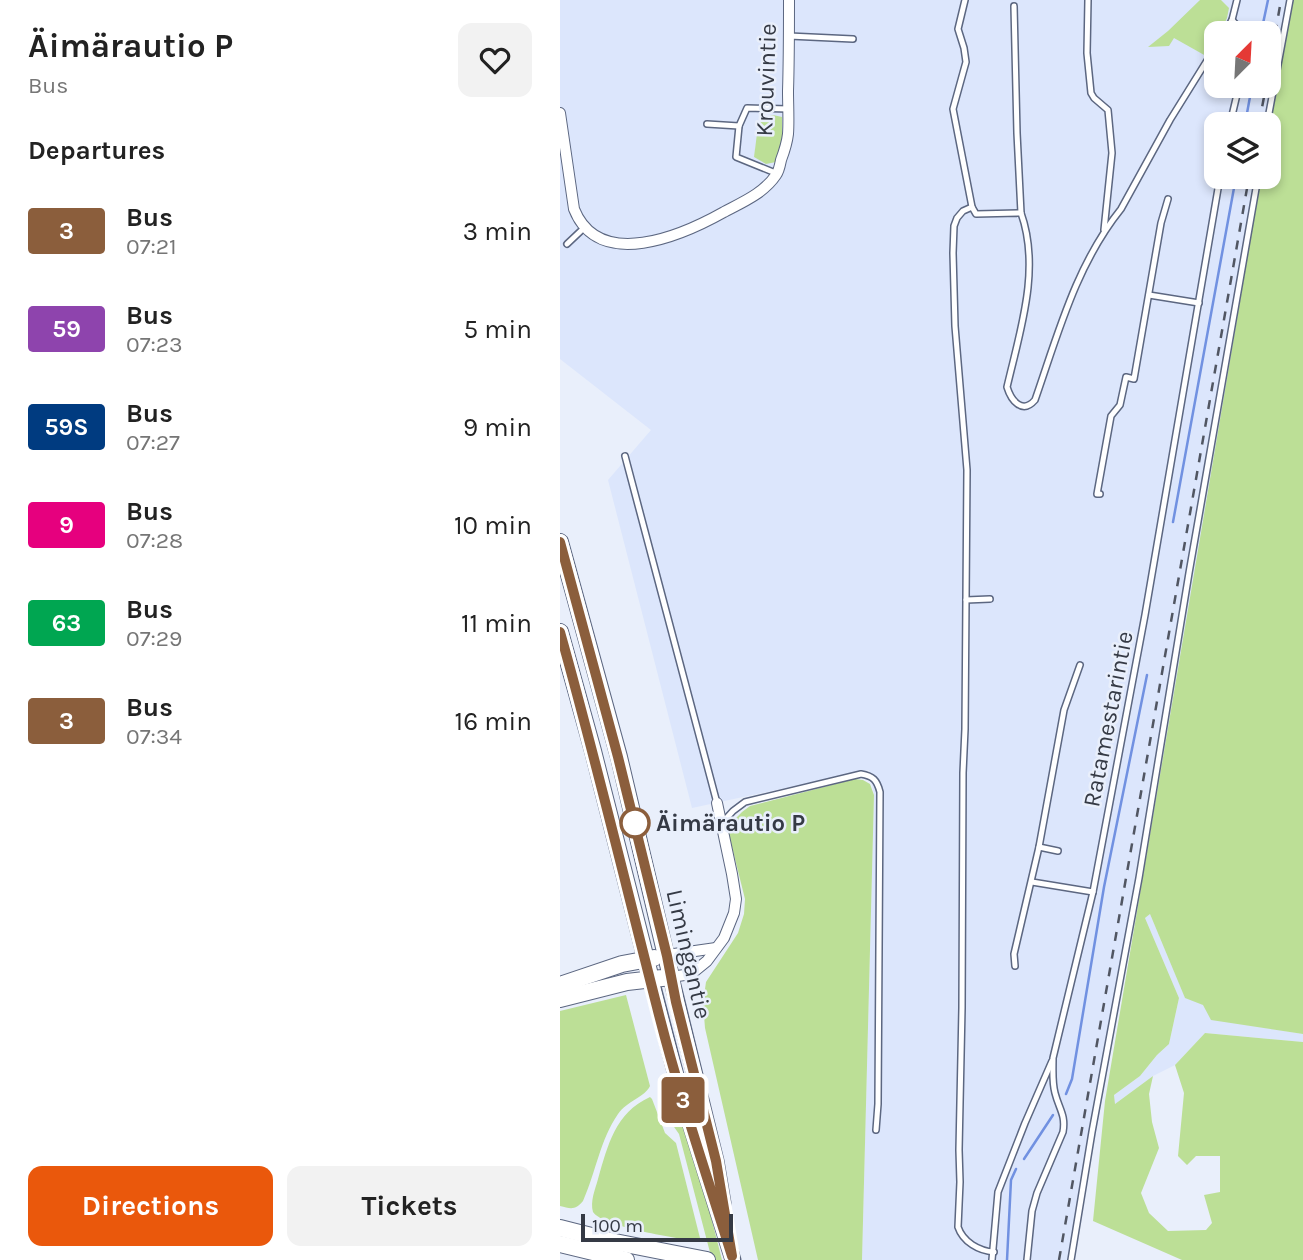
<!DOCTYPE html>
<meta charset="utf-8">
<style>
:root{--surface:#fff;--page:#f2f2f2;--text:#222;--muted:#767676;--accent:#ea580c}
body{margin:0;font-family:Karla,sans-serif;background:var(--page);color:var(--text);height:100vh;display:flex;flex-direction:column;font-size:26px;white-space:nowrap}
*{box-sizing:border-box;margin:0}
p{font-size:23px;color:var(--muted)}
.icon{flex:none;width:38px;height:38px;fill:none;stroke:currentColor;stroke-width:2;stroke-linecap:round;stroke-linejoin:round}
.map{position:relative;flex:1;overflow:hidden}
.drawer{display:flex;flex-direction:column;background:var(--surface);width:560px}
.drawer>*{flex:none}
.badge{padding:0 14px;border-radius:5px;font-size:24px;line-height:46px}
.needle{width:46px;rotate:24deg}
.buttons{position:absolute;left:644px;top:21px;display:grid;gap:14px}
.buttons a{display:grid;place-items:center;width:77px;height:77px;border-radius:14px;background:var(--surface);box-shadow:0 4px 10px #0003;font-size:35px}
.scale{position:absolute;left:21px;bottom:18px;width:152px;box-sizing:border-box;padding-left:7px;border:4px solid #353a45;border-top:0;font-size:19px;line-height:24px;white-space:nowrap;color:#353a45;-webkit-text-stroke:5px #e9effb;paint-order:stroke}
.map>.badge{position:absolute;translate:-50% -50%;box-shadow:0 0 0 4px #fff}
h2{padding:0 28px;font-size:26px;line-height:63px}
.round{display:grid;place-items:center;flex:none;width:74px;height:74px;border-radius:14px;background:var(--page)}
.head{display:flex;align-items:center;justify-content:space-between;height:119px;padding:0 28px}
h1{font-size:33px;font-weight:700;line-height:52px}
.primary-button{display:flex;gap:14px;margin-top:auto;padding:14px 28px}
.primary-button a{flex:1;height:80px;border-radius:14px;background:var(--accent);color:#fff;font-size:28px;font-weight:700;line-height:80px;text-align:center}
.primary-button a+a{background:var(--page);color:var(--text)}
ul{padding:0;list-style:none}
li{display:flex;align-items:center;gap:21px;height:98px;padding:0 28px}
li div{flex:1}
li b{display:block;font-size:26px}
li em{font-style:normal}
li .badge{min-width:77px;font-weight:700;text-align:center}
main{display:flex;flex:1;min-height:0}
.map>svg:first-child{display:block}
.built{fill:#dce6fc;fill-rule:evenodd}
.green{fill:#bcdf96}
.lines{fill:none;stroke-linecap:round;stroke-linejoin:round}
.stream{stroke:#7191e1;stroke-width:2.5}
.lane-casing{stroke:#5c6781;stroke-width:8}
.street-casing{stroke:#5c6781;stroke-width:12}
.secondary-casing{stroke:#5c6781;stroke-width:17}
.primary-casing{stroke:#5c6781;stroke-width:18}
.lane{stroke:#fff;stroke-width:5}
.street{stroke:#fff;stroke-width:10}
.secondary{stroke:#fff;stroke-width:14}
.primary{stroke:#fff;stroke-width:16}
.rail{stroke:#515662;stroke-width:2.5;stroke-dasharray:9 9;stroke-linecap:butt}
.line-casing{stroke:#fff;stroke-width:16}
.line{stroke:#8b5e3c;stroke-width:10}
.stop-dot{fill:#fff;stroke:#8b5e3c;stroke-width:3.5}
.labels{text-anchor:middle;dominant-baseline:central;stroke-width:5;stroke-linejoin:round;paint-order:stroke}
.street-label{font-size:24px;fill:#353a45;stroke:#e9effb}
.stop-label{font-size:24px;font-weight:bold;fill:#353a45;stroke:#e9effb;text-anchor:start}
</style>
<main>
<section class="drawer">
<div class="head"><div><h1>Äimärautio P</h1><p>Bus</p></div><a class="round"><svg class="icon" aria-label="heart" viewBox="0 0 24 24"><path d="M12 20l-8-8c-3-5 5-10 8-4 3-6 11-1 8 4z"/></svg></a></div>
<h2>Departures</h2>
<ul>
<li><span class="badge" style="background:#8b5e3c;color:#fff">3</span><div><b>Bus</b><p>07:21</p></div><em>3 min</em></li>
<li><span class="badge" style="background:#8e44ad;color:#fff">59</span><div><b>Bus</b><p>07:23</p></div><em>5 min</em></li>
<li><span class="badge" style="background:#003b80;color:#fff">59S</span><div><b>Bus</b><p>07:27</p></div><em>9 min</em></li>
<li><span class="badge" style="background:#e6007e;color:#fff">9</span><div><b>Bus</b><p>07:28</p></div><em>10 min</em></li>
<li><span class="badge" style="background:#00a651;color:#fff">63</span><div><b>Bus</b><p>07:29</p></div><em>11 min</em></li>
<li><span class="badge" style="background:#8b5e3c;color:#fff">3</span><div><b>Bus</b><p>07:34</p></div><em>16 min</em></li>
</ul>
<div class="primary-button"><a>Directions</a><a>Tickets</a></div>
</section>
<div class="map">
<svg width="743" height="1260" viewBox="0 0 743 1260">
<rect width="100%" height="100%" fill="#e9effb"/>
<g class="built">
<path d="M0,0H734L709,139V124H656V177H702L596,800L513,1260H302L314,795L309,770L132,808L48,480L91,430L0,359ZM656,33H709V86H656Z"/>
<path d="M590,914L625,997L644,1005L651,1019L743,1034V1042L645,1033L615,1065L593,1076L555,1104L554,1095L580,1076L597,1055L609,1044L619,998L585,918Z"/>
</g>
<g class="green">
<path d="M640,0H661L669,8L667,18L660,33H656V40L646,56L614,38L609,46L588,47L608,31Z"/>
<path d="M732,0H743V1034L651,1020L643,1005L625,998L590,914L585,918L619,998L609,1044L597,1055L580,1076L554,1095L555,1104L593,1076L589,1094L592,1122L599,1148L581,1193L589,1213L608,1231L646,1230L652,1223L644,1195L660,1192V1156H636L627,1165L618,1156L624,1093L615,1065L645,1033L743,1042V1260H622L533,1221L545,1101L701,177H709V133Z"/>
<path d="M213,115L222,117V141L216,162L206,164L194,157L198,126L202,118Z"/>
<path d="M295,779L303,780L310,784L314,795L302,1260H198L145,1028L143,1003L146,982L178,933L184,914L185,899L167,827L182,812L190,806Z"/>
<path d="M66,995L90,1086C85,1097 67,1101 58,1114C40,1140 36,1172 23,1201C16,1210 11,1209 0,1206V1011Z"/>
<path d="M106,1094L118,1125L129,1130L162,1260H152L119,1134L112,1124L104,1099Z"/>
<path d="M90,1097L92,1099L105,1133L116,1143L141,1242C119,1238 44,1228 33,1212C30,1201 35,1190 38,1179C48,1145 55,1113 90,1097Z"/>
</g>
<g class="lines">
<g class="stream">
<path d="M701,33L708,0"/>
<path d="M685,124L692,86"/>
<path d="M613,522L676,177"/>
<path d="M506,1094L512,1079L544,887L587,675"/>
<path d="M464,1159L493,1115"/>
<path d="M447,1260L451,1180L456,1169"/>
</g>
<defs>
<g id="lane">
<path d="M405,0L398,29L404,48L406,62L393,109L412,207L416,214L461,213C481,269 460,331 447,387C451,400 462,415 475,400C498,334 516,265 561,209L610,120L656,46"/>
<path d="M528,0L527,53L531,93L534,98L548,110L552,153L544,230"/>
<path d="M454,6L457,133L461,213"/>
<path d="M672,20L684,33"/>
<path d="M664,33L672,20L677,0"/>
<path d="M229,36L293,39"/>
<path d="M147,124L179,126"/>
<path d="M670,124L679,86"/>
<path d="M707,124L730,0"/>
<path d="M218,174L176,157L179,126L187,108L228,109"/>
<path d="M412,207L403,211L397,218L394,226L393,253L395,326L407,470L405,729L403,773L402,1008L399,1150L400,1182L398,1227C403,1242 419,1251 434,1252"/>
<path d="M7,244L25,227"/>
<path d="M589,295L639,303"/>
<path d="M65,456L157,803"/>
<path d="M540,494H537L551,416L560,405L566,377L574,379L601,223L608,199"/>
<path d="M406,600L430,599"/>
<path d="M162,823L173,811L185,802L301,774C313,776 317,780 320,792L318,1104L316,1130"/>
<path d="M479,847L498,851"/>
<path d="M472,882L533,892"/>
<path d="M455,966L454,954L479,847L504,710L520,665"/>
<path d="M432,1260L438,1192L465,1123L492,1061"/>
<path d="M467,1260L472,1211L477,1193L503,1132C506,1115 499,1109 495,1093C492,1082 493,1070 493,1058L533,892L585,615L660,177"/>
<path d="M511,1260L532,1132L579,878L629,573L698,177"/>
</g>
<g id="street">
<path d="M0,113L14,209C39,272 123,235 164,212C183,202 204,193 216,175C219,171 220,165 221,160C224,152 227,143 228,134C229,120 228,105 228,91C229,61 229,30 229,0"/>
<path d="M107,955L156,948"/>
<path d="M111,977L131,974L147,961L164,938L174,913L176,899L172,874L157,803"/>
</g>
<g id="secondary">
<path d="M111,977L156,1161L163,1203"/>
<path d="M91,979L120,1091L173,1260"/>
</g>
<g id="primary">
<path d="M0,542L59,757L111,977L67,982L0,999"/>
<path d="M0,632L33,751L91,979"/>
<path d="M0,985L62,964L94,958"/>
<path d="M0,1228L55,1242L147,1260"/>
<path d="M0,1244L66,1260"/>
</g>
</defs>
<use href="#lane" class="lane-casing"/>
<use href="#street" class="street-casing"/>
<use href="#secondary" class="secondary-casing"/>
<use href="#primary" class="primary-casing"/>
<use href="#lane" class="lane"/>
<use href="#street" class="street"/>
<use href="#secondary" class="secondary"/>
<use href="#primary" class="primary"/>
<g class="rail">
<path d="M709,69L721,0"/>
<path d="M699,124L706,86"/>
<path d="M499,1260L689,177"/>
</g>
</g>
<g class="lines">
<defs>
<path id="line" d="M0,542L58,757L107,956L116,1002L156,1161L172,1256C146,1173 118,1091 97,1007C65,882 35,756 0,632"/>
</defs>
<use href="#line" class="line-casing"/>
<use href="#line" class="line"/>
</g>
<circle class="stop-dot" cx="75" cy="823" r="14"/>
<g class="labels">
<g class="street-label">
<text transform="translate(206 80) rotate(-88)">Krouvintie</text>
<text transform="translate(548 719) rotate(-79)">Ratamestarintie</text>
<text transform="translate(129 954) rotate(77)">Limingantie</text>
</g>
<g class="stop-label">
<text x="96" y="823">Äimärautio P</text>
</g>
</g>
</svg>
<div class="buttons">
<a><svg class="needle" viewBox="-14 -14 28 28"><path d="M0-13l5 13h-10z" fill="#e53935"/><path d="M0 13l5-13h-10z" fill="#767676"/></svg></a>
<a><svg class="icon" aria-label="layers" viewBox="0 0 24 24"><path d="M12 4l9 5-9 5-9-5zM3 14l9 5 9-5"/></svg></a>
</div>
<div class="scale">100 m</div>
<b class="badge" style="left:123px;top:1100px;background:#8b5e3c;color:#fff">3</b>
</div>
</main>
